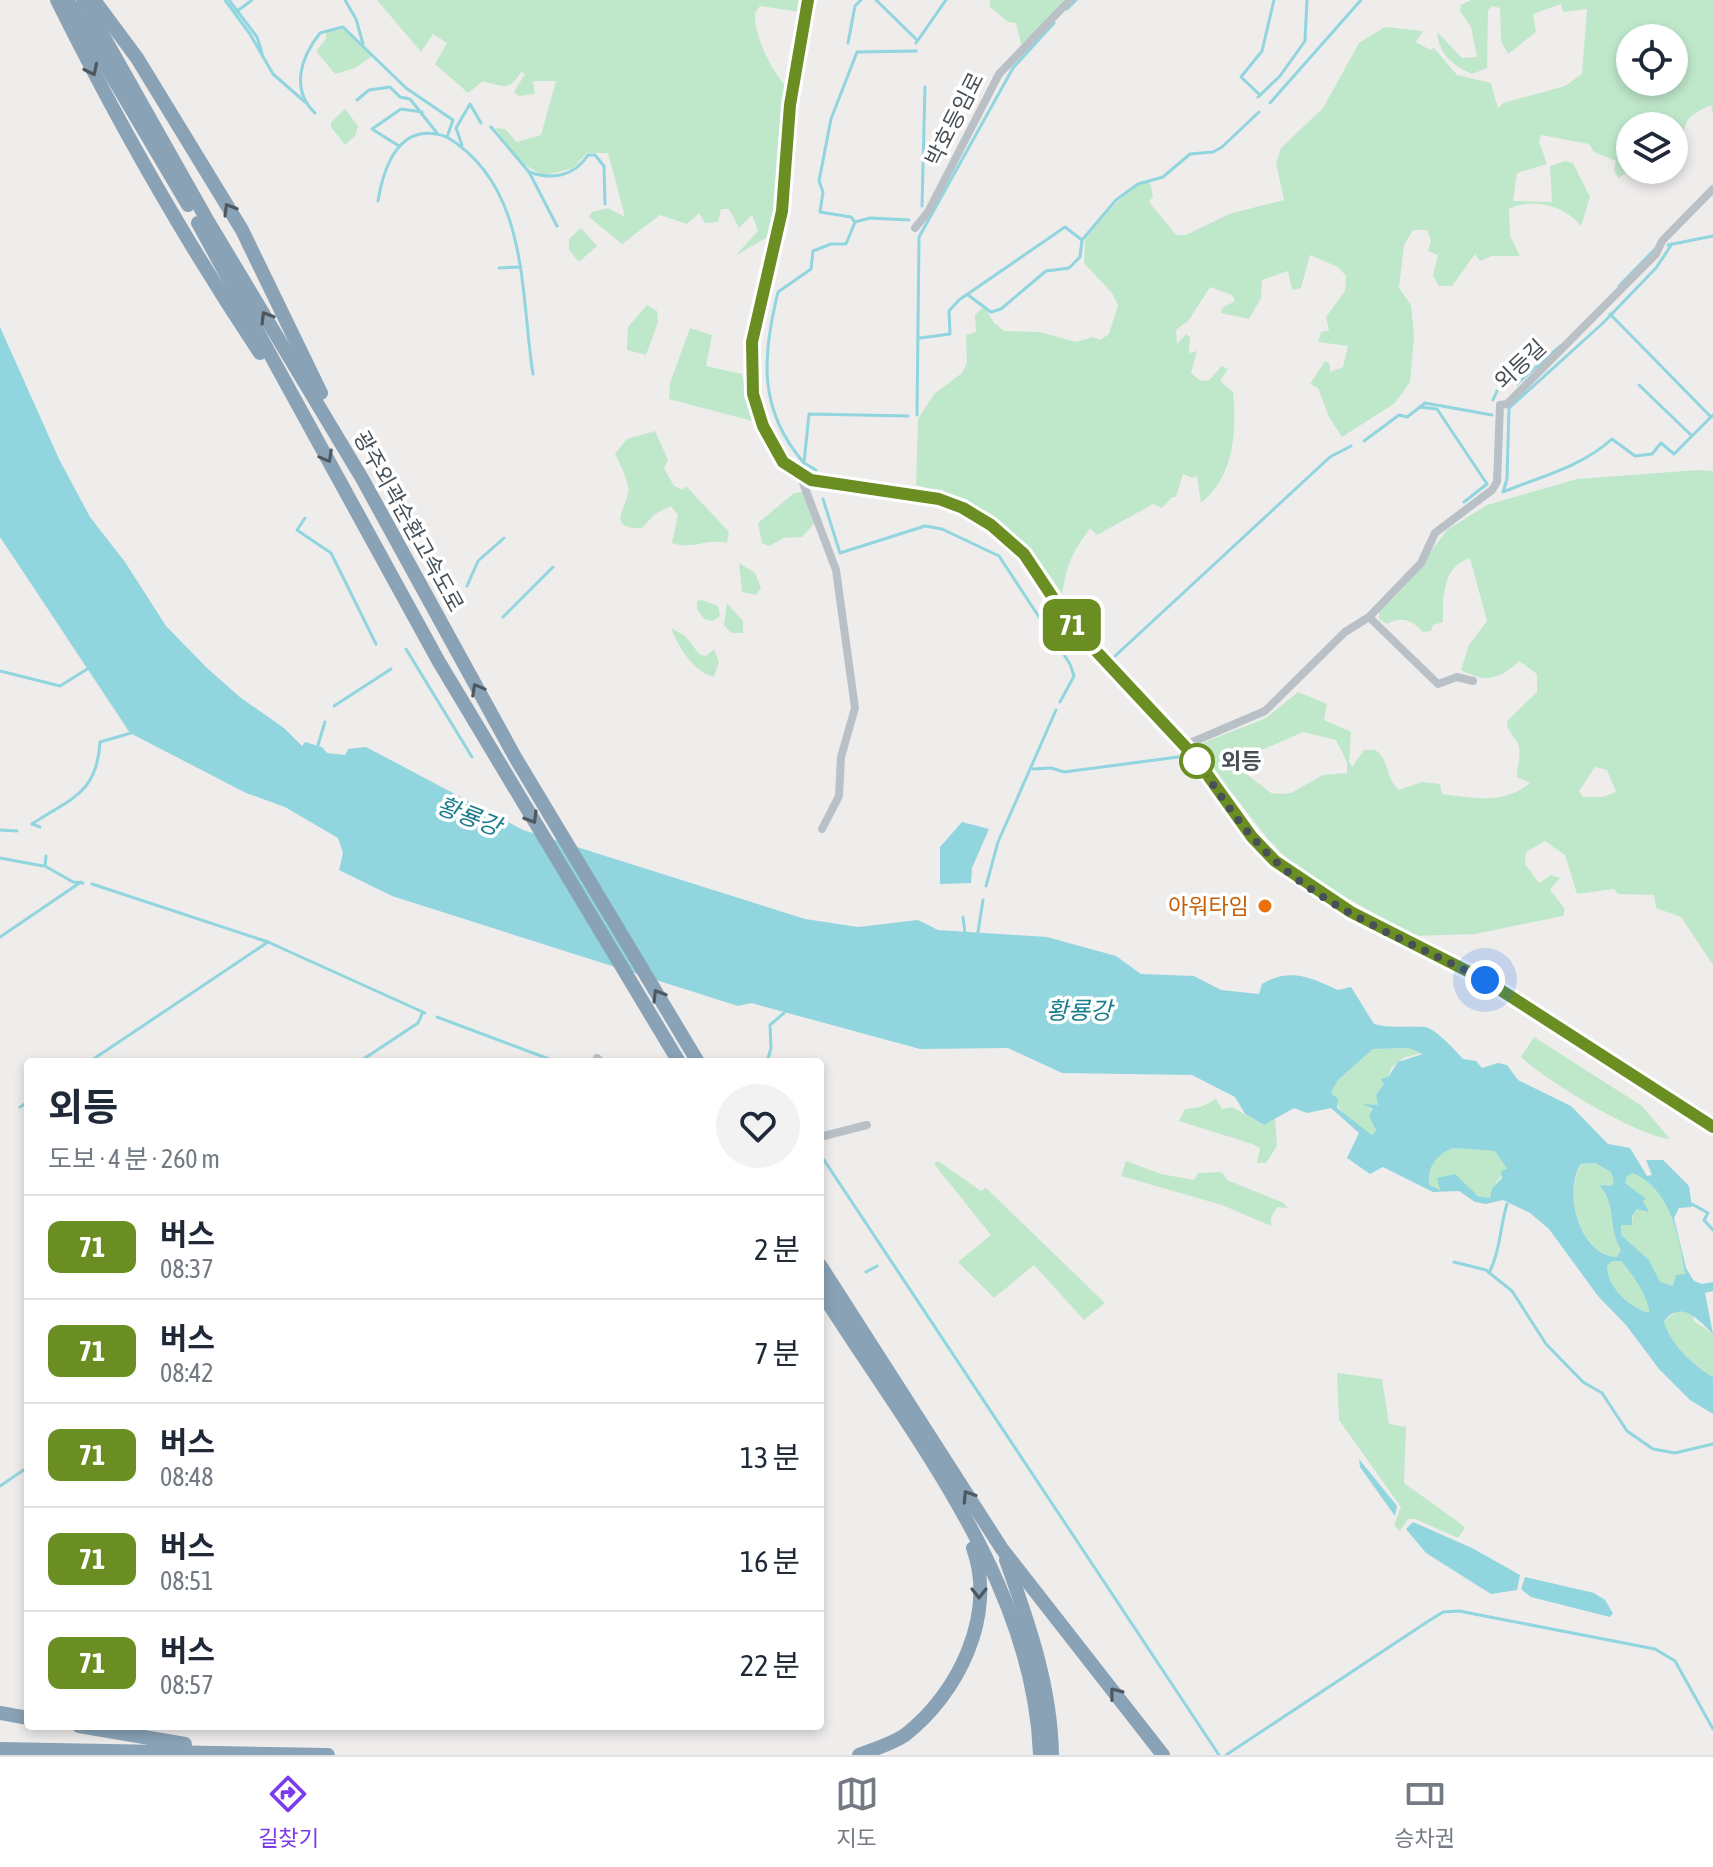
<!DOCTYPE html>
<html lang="ko">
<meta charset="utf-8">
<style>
:root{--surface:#fff;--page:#f2f2f3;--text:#1f2937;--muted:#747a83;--line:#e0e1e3;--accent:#7c3aed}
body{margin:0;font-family:"Asap Condensed","Noto Sans KR",sans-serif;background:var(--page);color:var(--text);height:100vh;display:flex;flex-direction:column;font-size:30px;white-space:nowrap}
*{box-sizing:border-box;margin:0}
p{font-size:26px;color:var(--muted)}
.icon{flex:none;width:44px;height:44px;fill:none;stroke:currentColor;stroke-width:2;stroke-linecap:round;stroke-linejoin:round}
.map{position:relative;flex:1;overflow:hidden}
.details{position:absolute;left:24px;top:1058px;width:800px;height:672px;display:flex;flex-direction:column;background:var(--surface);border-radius:8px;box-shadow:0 4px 12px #0003}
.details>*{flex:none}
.badge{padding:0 16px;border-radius:12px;font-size:28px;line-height:52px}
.fabs{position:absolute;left:1616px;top:24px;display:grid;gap:16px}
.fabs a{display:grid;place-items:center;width:72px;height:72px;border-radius:50%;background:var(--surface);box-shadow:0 4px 12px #0003;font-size:40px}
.you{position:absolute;width:40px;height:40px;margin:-20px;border:6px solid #fff;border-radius:50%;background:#1a73e8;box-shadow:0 0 0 12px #1a73e833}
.map>.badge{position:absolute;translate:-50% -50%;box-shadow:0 0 0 4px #fff}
.round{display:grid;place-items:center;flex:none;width:84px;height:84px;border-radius:42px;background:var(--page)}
.overview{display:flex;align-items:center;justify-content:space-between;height:136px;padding:0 24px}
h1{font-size:38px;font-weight:700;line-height:60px}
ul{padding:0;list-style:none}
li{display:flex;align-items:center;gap:24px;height:104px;padding:0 24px;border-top:2px solid var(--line)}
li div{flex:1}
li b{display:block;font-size:30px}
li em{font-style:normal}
li .badge{min-width:88px;font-weight:700;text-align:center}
.menu{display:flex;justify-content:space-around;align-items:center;height:112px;border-top:2px solid var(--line);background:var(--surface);font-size:22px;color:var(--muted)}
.menu a{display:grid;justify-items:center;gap:4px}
.menu .current{color:var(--accent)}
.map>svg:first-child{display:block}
.green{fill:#bfe8cb;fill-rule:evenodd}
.water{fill:#91d5df;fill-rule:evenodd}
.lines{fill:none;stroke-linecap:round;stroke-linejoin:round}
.stream{stroke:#91d5df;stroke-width:3}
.street{stroke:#b9c1c7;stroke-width:8}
.secondary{stroke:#bac4cc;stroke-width:11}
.highway{stroke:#89a2b5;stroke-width:14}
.oneway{stroke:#4e5860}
.line-casing{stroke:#fff;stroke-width:18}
.line{stroke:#6b8e23;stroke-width:12}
.walk{stroke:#475057;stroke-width:8;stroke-dasharray:0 14.4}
.stop-dot{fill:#fff;stroke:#6b8e23;stroke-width:4}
.food-dot{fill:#e8710a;stroke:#fff;stroke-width:3}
.labels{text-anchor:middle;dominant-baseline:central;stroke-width:7;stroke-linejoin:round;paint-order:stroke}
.street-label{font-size:22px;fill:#475057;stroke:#fff}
.stop-label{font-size:22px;font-weight:bold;fill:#475057;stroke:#fff;text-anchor:start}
.food-label{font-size:22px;fill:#c56008;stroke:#fff;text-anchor:end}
.water-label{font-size:24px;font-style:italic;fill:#1c7e8c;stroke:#fff}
</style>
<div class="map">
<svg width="1713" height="1755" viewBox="0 0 1713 1755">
<rect width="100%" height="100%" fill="#efecec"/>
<g class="green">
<path d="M377,0H800V12L760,6L755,13C754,35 771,71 786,86L780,177L771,235L735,256L758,231L752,215L739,228L729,209H721L718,222L705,223L699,213L687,224L660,215L622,244L589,217L592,212L608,208L625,217L608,153H587L573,168L543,176L519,161L495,128L505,129L517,142L541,135L556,81H533L535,94L519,96L514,92L525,74L521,72C510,91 503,87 483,81L468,93L435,64L447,43L433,34L421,52Z"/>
<path d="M990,0H1064L1026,43L1021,44L1016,23L1008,22L990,7Z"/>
<path d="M1471,0H1713V113L1711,105C1689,115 1685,118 1682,142L1674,148V126H1630V170L1636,174L1627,173L1618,178L1614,170L1616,161L1594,152L1589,144L1541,135L1539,142L1547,164L1517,173L1513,201L1552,202L1550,166L1565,161L1573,163L1590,197L1581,226C1565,206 1533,197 1509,209L1510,236L1520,256H1492L1480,261L1475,254L1452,286H1439L1433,275L1438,255L1428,251L1431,240L1427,230H1413L1404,245L1399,288L1411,305L1414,336L1410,382L1395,403L1342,437L1329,417L1318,388L1310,384L1325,361L1330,364V372L1343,367L1348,346L1318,342L1321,332L1329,330L1326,317L1345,291L1346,276L1338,267L1310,255L1301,288L1292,290L1288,271L1262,280L1261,298L1249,319L1221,313L1222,308L1235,301L1232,295L1210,287L1189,320L1176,330L1177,344L1186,334L1190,337L1189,353L1197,351L1191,373L1201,381L1209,380L1222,366L1228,369L1220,381L1233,392C1237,432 1234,476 1201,503L1197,476L1192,478L1183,474L1176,497H1172L1162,508L1153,504L1097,535L1090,528C1072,554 1068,560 1062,594C1021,531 989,505 916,485L918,419L934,394L962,373L967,363L966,335L976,332L975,315L984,306L994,323L1004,331L1040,332L1076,342L1093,337L1100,340L1109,334L1118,305L1112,293L1084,263L1085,239C1101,221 1125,186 1150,182L1153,196L1149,202L1176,235H1186L1229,214L1284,200L1276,163L1281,148L1323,108L1359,43L1385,27L1423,31L1416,42L1430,50L1434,48L1457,75L1491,83L1498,109L1503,103L1565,86L1582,74L1587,9L1563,12L1561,4L1533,14L1536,32L1508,54L1501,41L1500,8L1492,6L1488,11L1487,68L1472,74C1452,65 1439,54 1437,32L1462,58L1477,57L1471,27L1460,11L1461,5ZM1630,38H1674V82H1630Z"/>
<path d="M344,29L372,56L355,68L335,74L316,51L326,39V32Z"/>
<path d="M345,109L358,126L355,136L345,145L331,127V122Z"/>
<path d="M581,228L597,246L579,262L569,250V239Z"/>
<path d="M647,305L657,311L658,322L646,355L627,350L628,327Z"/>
<path d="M690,328L712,335L706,366L742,374L752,421L669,399L670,383Z"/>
<path d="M655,431L668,460L664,468L674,486L683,490L686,486L729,532L727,543C707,538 692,550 672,543L678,515L671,506L655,514L642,528C601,529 632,504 628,486C626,476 620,464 615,454L627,439Z"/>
<path d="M1698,470L1713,471V965L1681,917L1656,908L1654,895L1618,894L1614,889L1577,894L1565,855L1545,841L1526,852L1525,864L1539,883L1551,875L1560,878L1550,890L1565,909L1563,916L1475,934L1413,936L1297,869L1268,839L1195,746L1266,718L1298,692L1327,704L1324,720L1351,732L1349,762L1352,767L1364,750H1375C1390,759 1385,779 1399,790L1422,782L1440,784L1442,794C1474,798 1503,805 1530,783L1517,777C1517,766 1522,755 1518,744C1514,735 1507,732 1507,721L1537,692V674L1519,661C1499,680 1486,683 1461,670L1469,645L1487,621L1470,558C1442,567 1443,597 1443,622L1433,625L1431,631L1423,632C1412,620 1402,616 1387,624L1379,619V612L1404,587L1447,530L1487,505L1577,479ZM1303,732L1336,740L1347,762V773L1323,775L1291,793L1282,794L1271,793L1237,767L1239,760ZM1595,767L1607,770L1616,792L1603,797H1583L1579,791Z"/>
<path d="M802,492L818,519L802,537L784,538L769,546L762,543L758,523L794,493Z"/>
<path d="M739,563L755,573L761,588L756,595L742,592Z"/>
<path d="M702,600L718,606L720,616L713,621L704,619L697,609V601Z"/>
<path d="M727,603L743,621V633H731L724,625Z"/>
<path d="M671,628L685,636L700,655L706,656L714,649L719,662L714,677C694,672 678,647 671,628Z"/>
<path d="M1534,1037L1642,1106L1670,1139C1637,1136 1546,1081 1521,1057Z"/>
<path d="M1409,1048L1423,1053L1405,1057L1391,1068L1378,1106L1368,1109H1373L1376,1130L1372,1135C1354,1130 1338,1110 1331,1093L1338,1080L1373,1049Z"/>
<path d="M1216,1099L1222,1109L1232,1107L1263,1125L1275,1117L1277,1146L1266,1163H1257L1260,1148L1252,1144L1179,1121L1185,1109L1201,1107Z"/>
<path d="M1453,1148L1496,1151L1507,1169L1492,1188L1490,1198C1472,1198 1464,1179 1447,1177L1441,1190L1428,1185C1427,1167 1436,1155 1453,1148Z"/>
<path d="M938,1161L981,1191L986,1188L1105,1303L1084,1320L1034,1265L994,1298L958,1262L991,1235L934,1164Z"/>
<path d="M1126,1161L1161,1174L1194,1180L1198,1173L1222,1172L1227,1180L1284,1203L1288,1208L1277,1207L1271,1217V1226L1222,1205L1121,1176Z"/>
<path d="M1595,1163L1611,1172L1614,1182L1611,1186H1600C1619,1208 1607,1225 1621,1250L1618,1257C1579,1255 1563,1192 1582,1164Z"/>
<path d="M1633,1173C1671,1190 1680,1237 1685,1275L1673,1286L1660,1283L1649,1260L1621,1235V1225L1632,1224L1633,1213L1641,1207L1647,1211L1642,1197L1625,1183L1627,1175Z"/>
<path d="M1613,1261H1621C1631,1272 1650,1299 1649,1313C1628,1306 1608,1288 1607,1264Z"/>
<path d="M1677,1311L1693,1313L1694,1321L1713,1334V1377C1695,1367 1669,1343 1664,1321Z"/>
<path d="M1337,1373L1382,1379L1389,1424L1406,1427L1404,1483L1461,1524L1465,1528L1458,1538L1415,1519H1408L1400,1531L1394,1525L1401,1507L1339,1420Z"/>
</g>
<g class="water">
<path d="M0,327L59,459L90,517L125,562L166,626L207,668L241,698L284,728L302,746L305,742L322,747L327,753L345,755L348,749L366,747L523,830L805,919L858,927L918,920L938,930L1047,937L1116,956L1141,974L1194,976L1221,990L1259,994L1262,984C1291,967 1311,978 1338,990L1351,987L1374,1024C1392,1029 1407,1025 1425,1027C1435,1028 1457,1052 1463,1059L1476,1061L1482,1068L1498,1063L1507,1065L1518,1080L1571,1106L1608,1144L1630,1148L1647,1176L1652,1175L1646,1160H1663L1689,1186L1692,1207L1679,1208L1674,1218L1686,1268L1694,1281L1702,1284L1713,1282V1291L1705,1293L1713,1334C1699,1320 1681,1299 1664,1321C1669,1343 1695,1367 1713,1377V1414L1690,1400L1659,1369L1626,1325L1598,1296L1549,1229L1530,1213L1503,1200L1486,1204L1475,1202L1459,1191L1433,1192L1383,1167L1370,1174L1347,1158L1359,1133L1331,1108L1307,1113L1294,1108L1264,1125L1245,1114L1235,1097L1192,1075L1062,1073L1008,1048L920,1049L751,1003L738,1006L392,896L339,870L343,853L338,838L285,807L246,793L130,733L0,537ZM1409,1048L1423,1054L1398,1062L1388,1077L1381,1079L1384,1084L1376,1095L1378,1105L1363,1104L1373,1109L1369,1116L1376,1130L1372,1135L1337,1108L1338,1099L1331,1093L1338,1080L1373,1049ZM1453,1148L1495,1151L1507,1169L1501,1171L1502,1178L1492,1188L1490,1198L1478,1196L1455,1174L1437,1178L1440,1190L1429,1185C1427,1167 1436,1155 1453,1148ZM1595,1163L1611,1172L1614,1182L1611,1186L1599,1185C1618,1206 1607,1226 1621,1250L1617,1257C1579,1255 1563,1192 1581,1164ZM1633,1173C1671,1190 1679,1236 1685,1274L1676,1275L1673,1286L1660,1282L1649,1260L1621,1235V1225H1632V1216L1637,1209L1649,1212L1643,1201L1646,1199L1625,1183L1627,1176ZM1613,1261H1621C1631,1272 1650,1299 1649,1313C1628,1306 1608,1288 1607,1265Z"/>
<path d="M962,822L989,829L972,868L971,883L940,884V847Z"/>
<path d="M1359,1459L1397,1506L1395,1516L1360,1467Z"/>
<path d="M1413,1522L1472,1548L1520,1575L1517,1590L1491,1594L1426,1553L1406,1529Z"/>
<path d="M1525,1577L1594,1593L1605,1600L1613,1613L1610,1617L1531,1597L1521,1589Z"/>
</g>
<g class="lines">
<g class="stream">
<path d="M225,0L250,34L273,74L305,102"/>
<path d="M229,0L257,37L262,53"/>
<path d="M345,0L356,19L363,44"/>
<path d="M876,0L917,40"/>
<path d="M1067,9L1076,0"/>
<path d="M236,12L252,0"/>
<path d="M848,43L855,6L861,0"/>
<path d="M916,43L946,0"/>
<path d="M1260,95L1241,77L1262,51L1274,0"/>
<path d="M1258,97L1280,76L1305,41L1307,0"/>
<path d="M357,100L369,90L390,87L400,97L410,99L437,133"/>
<path d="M1270,103L1361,0"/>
<path d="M315,113C290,89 301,57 320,33L343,27L406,88L453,120L447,137C529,187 520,291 533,374"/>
<path d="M491,127L529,172L557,226"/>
<path d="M462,145L456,128L470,104L481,123"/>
<path d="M399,146L372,129L401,109L422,112"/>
<path d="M529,172C551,180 574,177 588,155H595L604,166L605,204"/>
<path d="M378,201C384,165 400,120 447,137"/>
<path d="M922,206L925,87"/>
<path d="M855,222L851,217L820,212L823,192L819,181L831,119L857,52L916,51"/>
<path d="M1672,244L1656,268L1603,323L1509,408L1507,479L1503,492C1542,476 1581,467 1612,439L1635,456L1652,454L1661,443L1674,454L1713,415"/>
<path d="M1668,245L1713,236"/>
<path d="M499,268L521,267"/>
<path d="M1619,286L1655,249"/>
<path d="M968,295L991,312L1001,309L1046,271L1069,268L1080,257L1082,240"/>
<path d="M1610,314L1711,417"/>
<path d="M920,338L950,334L949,311L959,300L1065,227L1082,240L1116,200L1138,184L1163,177L1190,154L1213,152L1222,147L1259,112"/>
<path d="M1506,379L1513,377L1517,384L1560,346"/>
<path d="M1639,385L1691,435"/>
<path d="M1493,400L1497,391"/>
<path d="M1420,407L1425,403L1492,415"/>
<path d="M917,415L919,237L1013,68L1054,23"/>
<path d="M1364,441L1399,415L1407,417L1420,407L1437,409L1487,484L1464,502"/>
<path d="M804,463C758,410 762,357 778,292L811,269L813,251L831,244H846L855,222L870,218L909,220"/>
<path d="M816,470L804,463L809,414L908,416"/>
<path d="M823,499L840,553L925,526L942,529L999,556L1070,664L1074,676L1060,702"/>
<path d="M305,518L297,530L331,553L376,644"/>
<path d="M467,586L478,561L504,538"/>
<path d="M503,617L553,567"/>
<path d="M406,649L472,757"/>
<path d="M1114,657L1330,457L1351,446"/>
<path d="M0,671L60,686L89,668"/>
<path d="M334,706L391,669"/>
<path d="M318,745L325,722"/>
<path d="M1033,769L1051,768L1064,772L1178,757"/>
<path d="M32,824C71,798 97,794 100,742L131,733"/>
<path d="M32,824L40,827"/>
<path d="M0,830L17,831"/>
<path d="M46,856L45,866L73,882L83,883"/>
<path d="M0,858L43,866"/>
<path d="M92,884L268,942L425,1013"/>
<path d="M986,886L998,842L1056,710"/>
<path d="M963,917L965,933"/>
<path d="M978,932L983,900"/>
<path d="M0,937L81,882"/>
<path d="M437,1017L557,1062"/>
<path d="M89,1062L268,942"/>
<path d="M359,1062L418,1023L423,1012"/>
<path d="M767,1062L771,1048L770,1025L784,1013"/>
<path d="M20,1107L28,1102"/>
<path d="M820,1154L1219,1755"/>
<path d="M1692,1204L1708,1213L1704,1220L1713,1230"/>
<path d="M1454,1262L1486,1270L1512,1291L1546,1344L1583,1382L1602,1393L1627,1431L1653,1449L1675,1453L1713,1444"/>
<path d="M866,1272L877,1266"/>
<path d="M1489,1273C1500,1252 1500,1227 1507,1204"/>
<path d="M0,1486L28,1467"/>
<path d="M1226,1755L1427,1622L1443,1612L1459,1611L1655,1649L1675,1661L1713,1729"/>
</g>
<g class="street">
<path d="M915,228L928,212L999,74L1070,0"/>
<path d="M800,475L836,570L855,708L841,757L839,796L822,829"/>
<path d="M1369,617L1421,563L1435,533L1492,490L1497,482L1500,405L1507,404L1656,254L1662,241L1713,189"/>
<path d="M1183,746L1265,711L1345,632L1369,617L1438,684L1457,677L1473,681"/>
<path d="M597,1058L602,1062"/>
<path d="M820,1137L867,1125"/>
</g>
<path class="secondary" d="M808,0L790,105L782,211L752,342L753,394L763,426L783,462L811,480L939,499L963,508L991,525L1024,554L1069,622L1194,756L1252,837L1275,861L1351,912L1485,980L1713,1127"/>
<g class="highway">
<path d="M57,0C118,123 184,239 260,353"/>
<path d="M67,0L188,205"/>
<path d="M83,0L206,218L363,480L515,757L698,1062"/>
<path d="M94,0L137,58L242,230L321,393"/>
<path d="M198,223L439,662L679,1062"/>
<path d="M820,1265L1002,1549L1163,1755"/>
<path d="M820,1290C909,1432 1034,1580 1040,1755"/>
<path d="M1006,1560C1029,1624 1051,1687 1052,1755"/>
<path d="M0,1713L28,1718"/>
<path d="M79,1726L185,1744"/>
<path d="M0,1749L328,1755"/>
<path d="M859,1755C874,1749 892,1744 905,1735C958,1694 997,1615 973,1548"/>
</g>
</g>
<defs><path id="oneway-chevron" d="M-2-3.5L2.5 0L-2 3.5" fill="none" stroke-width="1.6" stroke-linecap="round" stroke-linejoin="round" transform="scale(2)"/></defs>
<g class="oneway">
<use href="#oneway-chevron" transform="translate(92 70) rotate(64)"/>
<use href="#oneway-chevron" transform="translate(229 209) rotate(-121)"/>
<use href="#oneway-chevron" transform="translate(266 317) rotate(-121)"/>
<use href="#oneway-chevron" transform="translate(327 457) rotate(61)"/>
<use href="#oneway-chevron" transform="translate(477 689) rotate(-119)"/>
<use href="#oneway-chevron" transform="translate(532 818) rotate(59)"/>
<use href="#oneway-chevron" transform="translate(658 995) rotate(-121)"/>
<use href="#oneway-chevron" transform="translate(968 1496) rotate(-123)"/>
<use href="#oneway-chevron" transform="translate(979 1593) rotate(90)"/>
<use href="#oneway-chevron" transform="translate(1115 1693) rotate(-128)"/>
</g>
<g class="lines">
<defs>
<path id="line" d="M808,0L790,105L782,211L752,342L753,394L763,426L783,462L811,480L939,499L963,508L991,525L1024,554L1069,622L1194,756L1252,837L1275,861L1351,912L1485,980L1713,1127"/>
</defs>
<use href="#line" class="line-casing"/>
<use href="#line" class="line"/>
<path class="walk" d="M1197,761C1220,795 1242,829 1272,858C1328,911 1417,945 1485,980"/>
</g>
<circle class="stop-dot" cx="1197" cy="761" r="16"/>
<circle class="food-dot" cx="1265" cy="906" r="8"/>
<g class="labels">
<g class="street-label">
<text transform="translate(954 119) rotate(-63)">박호등임로</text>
<text transform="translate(1520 364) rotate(-43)">외등길</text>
<text transform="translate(409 521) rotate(61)">광주외곽순환고속도로</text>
</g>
<g class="stop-label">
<text x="1221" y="761">외등</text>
</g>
<g class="food-label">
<text x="1249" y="906">아워타임</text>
</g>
<g class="water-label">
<text transform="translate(469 816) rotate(21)">황룡강</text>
<text x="1079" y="1010">황룡강</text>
</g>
</g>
</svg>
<div class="fabs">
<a><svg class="icon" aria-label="locate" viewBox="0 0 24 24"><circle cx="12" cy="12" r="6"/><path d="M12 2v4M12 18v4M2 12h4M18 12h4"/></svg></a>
<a><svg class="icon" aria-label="layers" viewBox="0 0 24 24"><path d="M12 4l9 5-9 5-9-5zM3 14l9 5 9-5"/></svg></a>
</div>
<div class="you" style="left:1485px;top:980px"></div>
<b class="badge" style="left:1072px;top:625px;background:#6b8e23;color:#fff">71</b>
<section class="details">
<div class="overview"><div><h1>외등</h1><p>도보 · 4 분 · 260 m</p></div><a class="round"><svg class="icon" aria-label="heart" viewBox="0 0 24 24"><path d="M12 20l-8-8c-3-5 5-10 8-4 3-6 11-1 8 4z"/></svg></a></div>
<ul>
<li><span class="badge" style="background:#6b8e23;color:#fff">71</span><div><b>버스</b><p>08:37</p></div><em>2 분</em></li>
<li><span class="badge" style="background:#6b8e23;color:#fff">71</span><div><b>버스</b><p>08:42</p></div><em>7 분</em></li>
<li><span class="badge" style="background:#6b8e23;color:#fff">71</span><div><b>버스</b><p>08:48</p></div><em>13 분</em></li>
<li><span class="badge" style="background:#6b8e23;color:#fff">71</span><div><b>버스</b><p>08:51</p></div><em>16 분</em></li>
<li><span class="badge" style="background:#6b8e23;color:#fff">71</span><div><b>버스</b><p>08:57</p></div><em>22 분</em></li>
</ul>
</section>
</div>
<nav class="menu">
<a class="current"><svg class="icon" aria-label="directions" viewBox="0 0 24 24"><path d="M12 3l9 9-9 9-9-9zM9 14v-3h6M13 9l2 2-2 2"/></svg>길찾기</a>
<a><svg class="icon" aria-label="map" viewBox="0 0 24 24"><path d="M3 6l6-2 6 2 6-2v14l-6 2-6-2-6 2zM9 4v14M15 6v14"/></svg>지도</a>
<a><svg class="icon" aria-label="tickets" viewBox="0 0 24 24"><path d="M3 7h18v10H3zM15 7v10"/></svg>승차권</a>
</nav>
